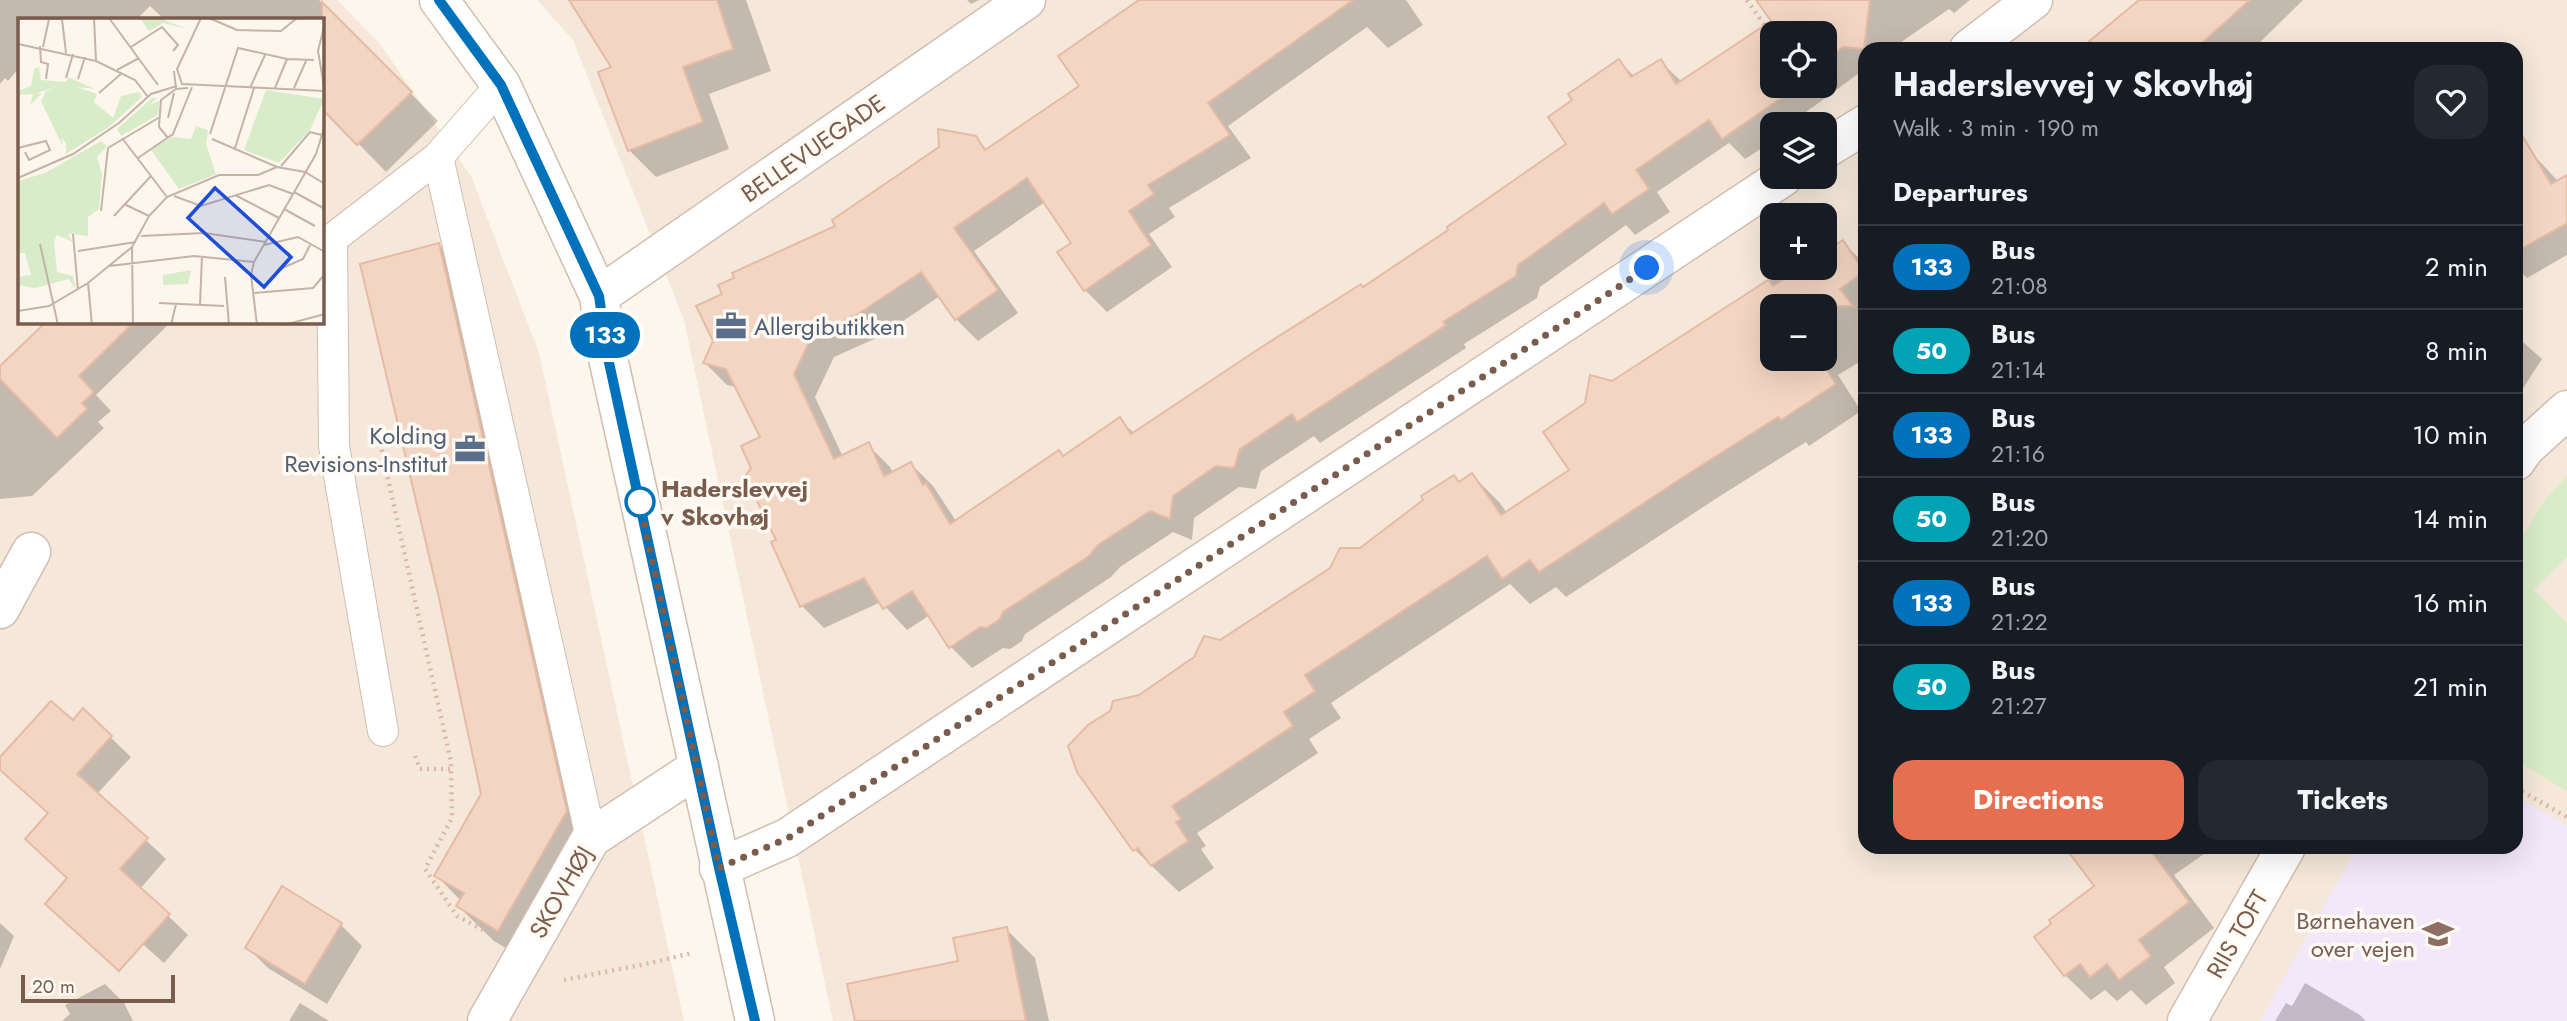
<!DOCTYPE html>
<meta charset="utf-8">
<style>
:root{--surface:#171b24;--page:#242831;--text:#f1f3f6;--muted:#9ea1a6;--line:#363941;--accent:#e76f51}
body{margin:0;font-family:Jost,sans-serif;background:var(--page);color:var(--text);height:100vh;display:flex;flex-direction:column;font-size:26px;white-space:nowrap}
*{box-sizing:border-box;margin:0}
p{font-size:23px;color:var(--muted)}
.icon{flex:none;width:38px;height:38px;fill:none;stroke:currentColor;stroke-width:2;stroke-linecap:round;stroke-linejoin:round}
.map{position:relative;flex:1;overflow:hidden}
.sheet{position:absolute;left:1858px;top:42px;width:665px;height:812px;display:flex;flex-direction:column;background:var(--surface);border-radius:21px;box-shadow:0 7px 28px #0002}
.sheet>*{flex:none}
.badge{padding:0 14px;border-radius:23px;font-size:24px;line-height:46px}
.fabs{position:absolute;left:1760px;top:21px;display:grid;gap:14px}
.fabs a{display:grid;place-items:center;width:77px;height:77px;border-radius:14px;background:var(--surface);box-shadow:0 7px 28px #0002;font-size:35px}
.scale{position:absolute;left:21px;bottom:18px;width:154px;box-sizing:border-box;padding-left:7px;border:4px solid #7a5c4d;border-top:0;font-size:19px;line-height:24px;white-space:nowrap;color:#7a5c4d;-webkit-text-stroke:5px #fffaf3;paint-order:stroke}
.you{position:absolute;width:35px;height:35px;margin:-18px;border:5px solid #fff;border-radius:50%;background:#1a73e8;box-shadow:0 0 0 10px #1a73e833}
.map>.badge{position:absolute;translate:-50% -50%;box-shadow:0 0 0 4px #fff}
h2{padding:0 35px;font-size:26px;line-height:63px}
.round{display:grid;place-items:center;flex:none;width:74px;height:74px;border-radius:21px;background:var(--page)}
.headline{display:flex;align-items:center;justify-content:space-between;height:119px;padding:0 35px}
h1{font-size:33px;font-weight:700;line-height:52px}
.primary-button{display:flex;gap:14px;margin-top:auto;padding:14px 35px}
.primary-button a{flex:1;height:80px;border-radius:21px;background:var(--accent);color:#fff;font-size:28px;font-weight:700;line-height:80px;text-align:center}
.primary-button a+a{background:var(--page);color:var(--text)}
ul{padding:0;list-style:none}
li{display:flex;align-items:center;gap:21px;height:84px;padding:0 35px;border-top:2px solid var(--line)}
li div{flex:1}
li b{display:block;font-size:26px}
li em{font-style:normal}
li .badge{min-width:77px;font-weight:700;text-align:center}
.map>svg:first-child{display:block}
.residential{fill:#f5e8da;fill-rule:evenodd}
.education{fill:#f3e8fa}
.green{fill:#d8ecc9}
.shadow{fill:#0003;fill-rule:evenodd}
.building{fill:#f3d5c3;stroke:#e6bba3;stroke-width:2}
.lines{fill:none;stroke-linecap:round;stroke-linejoin:round}
.service-casing{stroke:#d1beb0;stroke-width:32}
.minor-casing{stroke:#d1beb0;stroke-width:41}
.tertiary-casing{stroke:#d1beb0;stroke-width:41}
.path{stroke:#d9b8a5;stroke-width:4.5;stroke-dasharray:2 5;stroke-linecap:butt}
.service{stroke:#fff;stroke-width:30}
.minor{stroke:#fff;stroke-width:38}
.tertiary{stroke:#fff;stroke-width:38}
.line-casing{stroke:#fff;stroke-width:16}
.line{stroke:#0072bc;stroke-width:10}
.walk{stroke:#7a5c4d;stroke-width:7;stroke-dasharray:0 12.6}
.stop-dot{fill:#fff;stroke:#0072bc;stroke-width:3.5}
.labels{text-anchor:middle;dominant-baseline:central;stroke-width:7;stroke-linejoin:round;paint-order:stroke}
.street-label{font-size:24px;fill:#7a5c4d;stroke:#fffaf3}
.service-label{font-size:24px;fill:#4e5e75;stroke:#fffaf3;text-anchor:start}
.stop-label{font-size:24px;font-weight:bold;fill:#7a5c4d;stroke:#fffaf3;text-anchor:start}
.education-label{font-size:24px;fill:#785e54;stroke:#fffaf3;text-anchor:end}
.inset-road{fill:none;stroke:#c5b3a7;stroke-width:2}
.view{fill:#1d4ed8;fill-opacity:0.15;stroke:#1d4ed8;stroke-width:3.5}
.inset-edge{fill:none;stroke:#7a5c4d;stroke-width:3.5}
</style>
<div class="map">
<svg width="2567" height="1021" viewBox="0 0 2567 1021">
<rect width="100%" height="100%" fill="#fdf6ec"/>
<g class="residential">
<path d="M0,0H337L380,44L471,176L539,353L684,1021H0ZM19,19H322V322H19Z"/>
<path d="M537,0H2567V1021H833L684,320L573,40ZM1773,33H1825V86H1773ZM1866,49H2516V847H1866ZM1773,124H1825V177H1773ZM1773,215H1825V268H1773ZM1773,306H1825V359H1773Z"/>
</g>
<path class="education" d="M2517,797L2567,826V1021H2260L2357,847H2516Z"/>
<path class="green" d="M2567,476V557L2534,590L2567,623V791L2516,761L2517,545L2545,500Z"/>
<g class="shadow">
<path d="M0,0H319L438,121L386,172L322,106V19H164L150,6L137,19H19V68L8,81L5,78L0,84Z"/>
<path d="M571,0H746L771,71L709,94L729,149L656,177L629,150L614,68Z"/>
<path d="M967,0H979L971,4Z"/>
<path d="M1153,0H1406L1423,25L1388,48L1367,27L1228,126L1251,158L1169,208L1175,217L1149,234L1172,267L1107,312L1085,290L1073,244L1045,202L974,251L1018,313L978,341L956,319L940,296L881,336L834,357L815,397L843,457L868,445L890,467L893,473L911,464L933,486L956,521L1064,458L1120,420L1135,434L1451,230L1568,144L1574,100L1619,61L1635,77L1660,61L1682,82L1774,21L1789,0H1970L1954,13L1949,9L1891,49H1866V68L1802,115L1805,119L1797,124H1773V141L1745,159L1729,143L1657,192L1670,212L1635,235L1626,225L1540,287L1537,298L1464,344L1466,348L1320,443L1314,436L1261,471L1256,489L1239,487L1194,518L1192,540L1173,532L1120,567L1111,577L1025,634L1022,641L1010,649L1003,648L972,668L951,647L930,615L907,630L881,602L824,628L802,606L753,468L762,437L737,387L727,385L705,363L715,341L725,295L838,226L975,138L987,150L1082,87ZM1773,33H1825V86H1773Z"/>
<path d="M2141,0H2303L2253,49L2245,43L2238,49H2083Z"/>
<path d="M2531,152L2567,191V255L2527,278L2516,267V161Z"/>
<path d="M1842,242L1866,265V358L1838,375L1861,411L1809,446L1806,442L1717,498L1566,597L1556,587L1530,604L1510,584L1331,703L1341,718L1309,739L1318,753L1197,833L1206,846L1201,849L1214,868L1179,892L1135,850L1139,697L1472,475L1499,502L1507,513L1572,470L1612,383L1780,274L1785,280L1804,268H1825ZM1773,306H1825V359H1773Z"/>
<path d="M439,245L474,281L602,848L534,965L494,941L458,906L461,901L436,875L483,795Z"/>
<path d="M49,322H171L96,395L111,411L98,422L104,428L32,496L0,499V369Z"/>
<path d="M2516,336L2542,359L2516,399Z"/>
<path d="M83,711L131,757L97,794L166,859L140,889L188,935L164,963L47,859L50,814L0,768V760L73,722Z"/>
<path d="M2067,847H2214L2174,875L2214,928L2164,967L2175,983L2146,1005L2131,990L2117,1001L2105,990L2091,1000L2065,975L2096,887Z"/>
<path d="M283,889L341,925L362,946L327,1004L268,968L247,947Z"/>
<path d="M0,923L14,936L0,969Z"/>
<path d="M1006,929L1035,958L1049,1021H856L960,962Z"/>
<path d="M2305,983L2360,1015L2366,1021H2275L2286,1003L2292,1006Z"/>
<path d="M105,984L124,1003L133,1021H62L70,1014L65,1005Z"/>
<path d="M300,1003L329,1021H289Z"/>
</g>
<g class="building">
<path d="M569,0H717L733,49L683,67L703,122L628,151L598,72L611,67Z"/>
<path d="M1139,0H1353L1208,103L1230,135L1148,185L1154,194L1129,211L1151,245L1084,291L1057,252L1071,243L1027,178L954,228L998,290L955,320L921,272L858,314L812,336L794,374L834,459L869,442L884,476L911,462L923,485L926,483L950,524L1059,450L1063,456L1120,417L1131,434L1257,350L1361,284L1363,287L1448,230L1447,227L1566,144L1548,117L1572,100L1568,94L1619,59L1631,77L1661,59L1676,84L1771,21L1756,0H1870L1864,49L1843,47L1825,60V33H1773V86H1791L1782,93L1784,96L1722,139L1709,120L1636,170L1649,189L1612,214L1604,203L1518,265L1516,276L1443,322L1446,325L1297,422L1292,414L1240,449L1234,468L1216,466L1173,496L1170,519L1150,511L1098,545L1089,556L1003,612L1000,619L987,628L980,627L949,648L912,591L883,609L864,578L800,607L771,542L776,540L745,476L751,468L741,446L760,437L726,369L703,363L713,341L696,306L722,294L718,285L734,278L732,273L835,226L832,220L939,147L938,129L976,136L985,150L1079,86L1058,56Z"/>
<path d="M2139,0H2250L2195,49H2080Z"/>
<path d="M322,2L412,92L357,145L322,109Z"/>
<path d="M2516,125L2551,184L2567,175V223L2516,252Z"/>
<path d="M1843,240L1864,272L1840,289L1853,306H1773V359H1820L1836,384L1781,420L1778,417L1691,472L1539,572L1530,560L1502,579L1487,556L1305,675L1315,691L1284,712L1293,726L1172,806L1181,819L1176,822L1188,841L1151,866L1138,848L1133,851L1077,772L1068,746L1088,725L1110,711L1113,701L1139,695L1194,657L1204,636L1220,640L1330,568L1340,548H1360L1423,500L1421,496L1454,475L1459,482L1472,473L1501,515L1569,470L1543,432L1585,403L1590,375L1612,381L1768,280L1773,286L1801,268H1825V251Z"/>
<path d="M439,243L567,811L498,931L456,906L464,893L434,876L481,794L439,598L360,264Z"/>
<path d="M46,322H134L79,376L94,392L82,403L87,409L57,438L0,379V366Z"/>
<path d="M51,701L73,720L83,708L112,736L77,774L148,838L120,869L170,914L119,971L45,904L67,878L25,839L48,813L0,770V757Z"/>
<path d="M2065,847H2148L2189,902L2139,940L2151,956L2119,980L2107,964L2090,977L2080,964L2064,976L2034,937L2051,924L2049,920L2094,886Z"/>
<path d="M282,886L342,923L305,984L245,948Z"/>
<path d="M1007,927L1026,1021H855L847,984L958,961L953,938Z"/>
</g>
<g class="lines">
<defs>
<g id="service">
<path d="M501,85L438,157L591,838"/>
<path d="M383,731L334,446L332,239L438,157"/>
</g>
<g id="minor">
<path d="M1969,49L2033,0"/>
<path d="M1825,149L1866,124"/>
<path d="M599,296L1026,0"/>
<path d="M2516,461L2525,448L2567,410"/>
<path d="M0,609L31,552"/>
<path d="M719,868L787,838L1783,177"/>
<path d="M487,1021L591,838L699,767"/>
<path d="M2187,1021L2286,847"/>
</g>
<path id="tertiary" d="M439,0L501,85L599,296L608,358L755,1021"/>
</defs>
<use href="#service" class="service-casing"/>
<use href="#minor" class="minor-casing"/>
<use href="#tertiary" class="tertiary-casing"/>
<g class="path">
<path d="M1747,0L1773,38"/>
<path d="M1806,86L1816,100"/>
<path d="M380,443L451,762L452,818L425,869L457,916L485,931"/>
<path d="M415,756L420,769H452"/>
<path d="M2516,788L2567,817"/>
<path d="M564,980L646,964L692,953"/>
</g>
<use href="#service" class="service"/>
<use href="#minor" class="minor"/>
<use href="#tertiary" class="tertiary"/>
</g>
<g class="lines">
<defs>
<path id="line" d="M439,0L501,85L599,296L608,358L719,868L755,1021"/>
</defs>
<use href="#line" class="line-casing"/>
<use href="#line" class="line"/>
<path class="walk" d="M640,502L638,495L719,868L788,838L1647,268"/>
</g>
<defs>
<symbol id="office-bare" viewBox="-9 -9 18 18"><path d="M-6-3h4V-5.5h4V-3h4V5H-6ZM-1-4.5V-3h2v-1.5ZM-6 0V1H6V0Z" fill="#5c6f8a" stroke="#fffaf3" stroke-width="2.5" paint-order="stroke"/></symbol>
<symbol id="school-bare" viewBox="-9 -9 18 18"><path d="M0-5L7-2L0 1L-7-2ZM-4 1L0 2.5L4 1V4Q0 6-4 4Z" fill="#8d6e63" stroke="#fffaf3" stroke-width="2.5" paint-order="stroke"/></symbol>
</defs>
<g fill-rule="evenodd">
<use href="#office-bare" x="709" y="304" width="44" height="44"/>
<use href="#office-bare" x="448" y="427" width="44" height="44"/>
<use href="#school-bare" x="2416" y="912" width="44" height="44"/>
</g>
<circle class="stop-dot" cx="640" cy="502" r="14"/>
<g class="labels">
<g class="street-label">
<text transform="translate(813 148) rotate(-35)">BELLEVUEGADE</text>
<text transform="translate(561 892) rotate(-60)">SKOVHØJ</text>
<text transform="translate(2237 934) rotate(-60)">RIIS TOFT</text>
</g>
<g class="service-label">
<text x="754" y="326">Allergibutikken</text>
<text x="447" y="435" text-anchor="end">Kolding<tspan x="447" dy="28">Revisions-Institut</tspan></text>
</g>
<g class="stop-label">
<text x="661" y="488">Haderslevvej<tspan x="661" dy="28">v Skovhøj</tspan></text>
</g>
<g class="education-label">
<text x="2415" y="920">Børnehaven<tspan x="2415" dy="28">over vejen</tspan></text>
</g>
</g>
<g transform="translate(18 18)">
<rect width="306" height="306" fill="#fdf6ec"/>
<path d="M122,0H141L169,11L145,5L131,13ZM21,49L23,62L48,64L50,59L77,71L59,69L79,76L76,84L95,100L103,78L121,74L124,79L91,109L48,136V125L43,119L45,129L23,83L28,73L38,69L16,76L24,75L12,87L15,76L0,77V73L13,68L16,51ZM248,72L306,81L292,112L261,145L226,132ZM134,80H139L131,87L142,83L140,97L103,118L99,111ZM178,108L190,112L188,126L198,156L161,171L133,132L154,119L173,121ZM83,123L89,128L79,139L84,156L81,191L70,199V218L50,216L55,224L39,217L36,223L39,254L55,258L58,272L51,261L17,270L0,267V259L13,257L7,235H0V163L27,155ZM173,252L170,266L145,267V257Z" fill="#d8ecc9"/>
<path class="inset-road" d="M76,0L78,43M91,0L140,67M183,0L159,51L164,66L307,73M191,0L219,12L263,13L279,0M0,1H44L48,35M307,5L300,33L307,74M0,26L78,43L117,62L130,79M22,28L23,44L30,46L28,61M25,29L31,1M113,29L144,9L160,27L155,33M99,52L121,40M156,53L158,71L170,70M48,60L55,36M60,61L67,39M232,70L247,37M257,70L269,41M276,70L288,43M81,75L104,55M150,100L156,75M192,116L220,30L269,41L296,42M104,120L149,179M150,120L141,109L143,82L158,71M194,121L259,149L287,154L307,166M0,130L28,123L32,132L11,142L7,134M217,130L236,70M120,140L155,116L174,69M263,148L292,114L304,117M0,160L55,136L101,105L133,76L159,68M276,174L307,191M217,177L261,200M156,178L183,188L251,167L275,176M106,186L131,198M266,191L297,208M83,193L90,130L142,99M96,198L133,158M55,216L60,272M123,218L186,215L248,224M22,226L40,307M246,227L280,219L307,234M114,229L115,307M60,233L118,224M91,248L176,238L236,244M260,252L285,241L292,227M207,259L211,307M70,265L74,307M235,275L295,270L307,256M141,285L206,288M182,287L184,238M0,293L31,288L70,265L114,229L131,198L149,179L201,157H240L259,149M153,307L158,286M239,307L233,257L236,244L298,136L307,107M266,307L307,296"/>
<path class="view" d="M197,170L273,239L246,269L170,200Z"/>
<rect width="306" height="306" class="inset-edge"/>
</g>
</svg>
<div class="fabs">
<a><svg class="icon" aria-label="locate" viewBox="0 0 24 24"><circle cx="12" cy="12" r="6"/><path d="M12 2v4M12 18v4M2 12h4M18 12h4"/></svg></a>
<a><svg class="icon" aria-label="layers" viewBox="0 0 24 24"><path d="M12 4l9 5-9 5-9-5zM3 14l9 5 9-5"/></svg></a>
<a>+</a>
<a>−</a>
</div>
<div class="scale">20 m</div>
<div class="you" style="left:1647px;top:268px"></div>
<b class="badge" style="left:605px;top:335px;background:#0072bc;color:#fff">133</b>
<section class="sheet">
<div class="headline"><div><h1>Haderslevvej v Skovhøj</h1><p>Walk · 3 min · 190 m</p></div><a class="round"><svg class="icon" aria-label="heart" viewBox="0 0 24 24"><path d="M12 20l-8-8c-3-5 5-10 8-4 3-6 11-1 8 4z"/></svg></a></div>
<h2>Departures</h2>
<ul>
<li><span class="badge" style="background:#0072bc;color:#fff">133</span><div><b>Bus</b><p>21:08</p></div><em>2 min</em></li>
<li><span class="badge" style="background:#00a3b4;color:#fff">50</span><div><b>Bus</b><p>21:14</p></div><em>8 min</em></li>
<li><span class="badge" style="background:#0072bc;color:#fff">133</span><div><b>Bus</b><p>21:16</p></div><em>10 min</em></li>
<li><span class="badge" style="background:#00a3b4;color:#fff">50</span><div><b>Bus</b><p>21:20</p></div><em>14 min</em></li>
<li><span class="badge" style="background:#0072bc;color:#fff">133</span><div><b>Bus</b><p>21:22</p></div><em>16 min</em></li>
<li><span class="badge" style="background:#00a3b4;color:#fff">50</span><div><b>Bus</b><p>21:27</p></div><em>21 min</em></li>
</ul>
<div class="primary-button"><a>Directions</a><a>Tickets</a></div>
</section>
</div>
